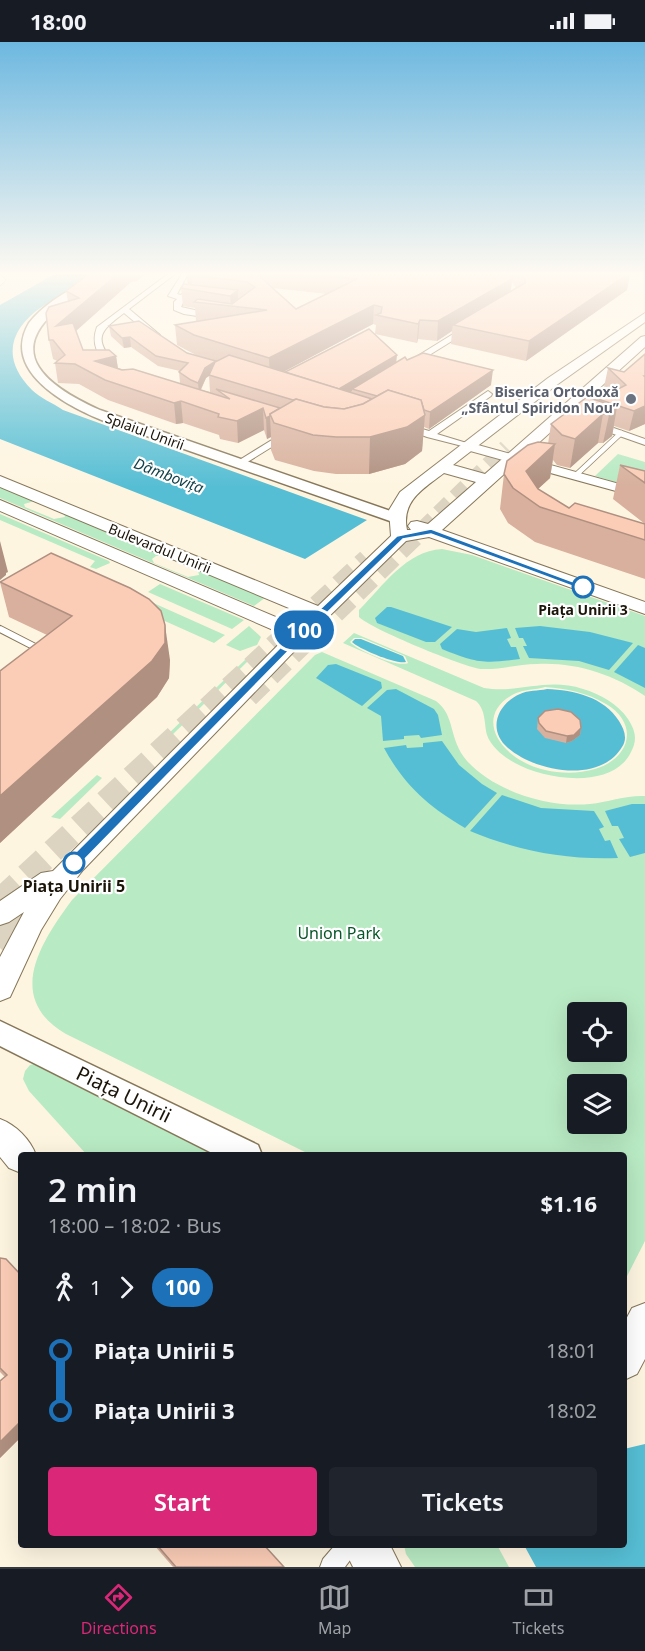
<!DOCTYPE html>
<meta charset="utf-8">
<style>
:root{--surface:#171b24;--page:#20242c;--text:#f1f3f6;--muted:#9ea1a6;--line:#363941;--accent:#db2777}
body{margin:0;font-family:"Noto Sans",sans-serif;background:var(--page);color:var(--text);height:100vh;display:flex;flex-direction:column;font-size:22px;white-space:nowrap}
*{box-sizing:border-box;margin:0}
p{font-size:20px;color:var(--muted)}
.icon{flex:none;width:33px;height:33px;fill:none;stroke:currentColor;stroke-width:2;stroke-linecap:round;stroke-linejoin:round}
.map{position:relative;flex:1;overflow:hidden}
.sheet{position:absolute;left:18px;top:1110px;width:609px;height:396px;display:flex;flex-direction:column;background:var(--surface);border-radius:6px;box-shadow:0 6px 24px #0002}
.sheet>*{flex:none}
.badge{padding:0 12px;border-radius:20px;font-size:21px;line-height:39px}
.tools{position:absolute;left:567px;top:960px;display:grid;gap:12px}
.tools a{display:grid;place-items:center;width:60px;height:60px;border-radius:6px;background:var(--surface);box-shadow:0 6px 24px #0002;font-size:30px}
.map>.badge{position:absolute;translate:-50% -50%;box-shadow:0 0 0 3px #fff}
.legs{display:flex;align-items:center;gap:9px;height:66px;padding:0 30px;font-size:20px}
.legs p{margin-inline-start:auto}
.summary{display:flex;align-items:center;justify-content:space-between;height:102px;padding:0 30px}
h1{font-size:33px;font-weight:600;line-height:45px}
.primary-button{display:flex;gap:12px;margin-top:auto;padding:12px 30px}
.primary-button a{flex:1;height:69px;border-radius:6px;background:var(--accent);color:#fff;font-size:24px;font-weight:600;line-height:69px;text-align:center}
.primary-button a+a{background:var(--page);color:var(--text)}
ul{padding:0 30px;list-style:none}
li{display:flex;align-items:center;gap:21px;height:60px;font-size:22px}
li i{display:grid;place-items:center;width:9px;height:100%;margin:0 8px;background:currentColor}
li i::after{content:'';width:15px;height:15px;margin:-8px;border:4px solid;border-radius:50%;background:var(--surface)}
li p{margin-inline-start:auto}
li:first-child i{background:linear-gradient(#0000 50%,currentColor 0)}
li:last-child i{background:linear-gradient(currentColor 50%,#0000 0)}
.status{display:flex;justify-content:space-between;align-items:center;height:42px;padding:0 30px;background:var(--surface);direction:ltr}
.status svg{height:16px;fill:currentColor}
.tab-bar{display:flex;justify-content:space-around;align-items:center;height:84px;border-top:2px solid var(--line);background:var(--surface);font-size:16px;color:var(--muted)}
.tab-bar a{display:grid;justify-items:center;gap:3px}
.tab-bar .current{color:var(--accent)}
.map>svg:first-child{display:block}
.green{fill:#b8eac3;fill-rule:evenodd}
.water{fill:#56bed4}
.lines{fill:none;stroke-linecap:round;stroke-linejoin:round}
.primary-tunnel-far3{stroke:#dcd3c1;stroke-width:15;stroke-dasharray:15 8;stroke-linecap:butt}
.primary-tunnel-far2{stroke:#dcd3c1;stroke-width:20;stroke-dasharray:20 10;stroke-linecap:butt}
.primary-tunnel-far1{stroke:#dcd3c1;stroke-width:24;stroke-dasharray:24 12;stroke-linecap:butt}
.primary-tunnel{stroke:#dcd3c1;stroke-width:31;stroke-dasharray:31 15;stroke-linecap:butt}
.service-far2-casing{stroke:#857658;stroke-width:5}
.service-far1-casing{stroke:#857658;stroke-width:6}
.service-casing{stroke:#857658;stroke-width:8}
.pedestrian-casing{stroke:#857658;stroke-width:2}
.minor-casing{stroke:#857658;stroke-width:2}
.tertiary-casing{stroke:#857658;stroke-width:2}
.secondary-casing{stroke:#857658;stroke-width:3}
.primary-casing{stroke:#857658;stroke-width:2}
.service-far2{stroke:#fff;stroke-width:4}
.service-far1{stroke:#fff;stroke-width:4.5}
.service{stroke:#fff;stroke-width:6}
.pedestrian{fill:#fff;fill-rule:evenodd}
.minor{fill:#fff;fill-rule:evenodd}
.tertiary{fill:#fff;fill-rule:evenodd}
.secondary{fill:#fff;fill-rule:evenodd}
.primary{fill:#fff;fill-rule:evenodd}
.wall{fill:#d8b09d;fill-rule:evenodd}
.shaded-wall{fill:#b09080}
.building{fill:#fbcdb7;stroke:#b09080;stroke-width:1.5}
.line-1{fill:#1d71b8;stroke:#fff;stroke-width:1.5}
.worship-dot{fill:#6b7280;stroke:#fff;stroke-width:2}
.stop-1-dot{fill:#fff;stroke:#1d71b8;stroke-width:3}
.labels{text-anchor:middle;dominant-baseline:central;stroke-width:4.5;stroke-linejoin:round;paint-order:stroke}
.far-worship-label{font-size:14px;font-weight:bold;fill:#5b616d;stroke:#fff;text-anchor:end}
.far-street-label{font-size:14px;fill:#1b1509;stroke:#fff}
.far-stop-label{font-size:14px;font-weight:bold;fill:#1b1509;stroke:#fff}
.far-water-label{font-size:15px;font-style:italic;fill:#11414a;stroke:#fff}
.stop-label{font-size:16px;font-weight:bold;fill:#1b1509;stroke:#fff}
.park-label{font-size:16px;fill:#055628;stroke:#fff}
.near-street-label{font-size:20px;fill:#1b1509;stroke:#fff}
</style>
<div class="status"><b>18:00</b><svg viewBox="0 0 49 12"><path d="M0 12V9h3v3zM5 12V6h3v6zM10 12V3h3v9zM15 12V0h3v12zM26 1h20v11H26zM47 4h2v5h-2z"/></svg></div>
<div class="map">
<svg width="645" height="1525" viewBox="0 0 645 1525">
<rect width="100%" height="100%" fill="#fef5e1"/>
<g class="green">
<path d="M618,412L645,420V430L629,444L595,434Z"/>
<path d="M0,444L266,555L254,564L0,456ZM35,459L64,472L65,475L54,477L25,465L24,462ZM163,514L198,528L199,533L188,535L154,521L152,517L156,514Z"/>
<path d="M0,472L109,519L110,521L96,527L90,525L95,519L0,478Z"/>
<path d="M442,507L472,513L645,574V654C613,632 575,620 537,622C518,622 500,628 481,627C464,625 371,587 359,575V568C383,544 406,509 442,507Z"/>
<path d="M160,542L244,578L232,587L148,550Z"/>
<path d="M140,555L225,593L214,601L129,563Z"/>
<path d="M249,584L261,595L257,603L240,609L226,603Z"/>
<path d="M354,591L484,646C519,652 546,635 583,647C600,652 618,662 628,677C635,688 638,697 631,710C613,748 545,738 515,721C504,715 491,705 487,693C484,681 486,668 476,659L343,601ZM354,596H362L405,614L408,621C397,626 357,608 350,600ZM545,645C567,647 586,650 606,662C640,682 630,717 595,727C572,734 541,731 520,718C492,701 480,670 514,652C524,647 535,648 545,645Z"/>
<path d="M322,610L436,659C456,674 448,697 467,719C496,750 548,766 590,762C608,760 627,753 645,754V1199L624,1240V1113H311L66,992C4,956 41,900 72,858L315,613ZM578,970H616V1010H578ZM578,1042H616V1082H578Z"/>
<path d="M245,618L248,619L169,696L165,695Z"/>
<path d="M97,733L102,736L60,777L51,775Z"/>
<path d="M38,1021L227,1113H87L29,1049L23,1037L25,1029L30,1023Z"/>
<path d="M404,1503H497L509,1525H415L406,1512Z"/>
</g>
<g class="water">
<path d="M62,232H93C80,246 59,254 43,264C9,287 1,317 32,348C40,356 53,361 63,368L367,478L305,517L0,397V263L53,233Z"/>
<path d="M387,565H391L452,585L435,600H426L377,581L375,576Z"/>
<path d="M540,584L590,590L633,601L609,628L579,619L529,616L523,604H527L523,596H519L515,586Z"/>
<path d="M507,586L511,596L507,597L511,605H516L520,617C484,622 476,621 442,607L440,602L457,587L476,590Z"/>
<path d="M355,597H361L403,614L406,620C397,623 359,607 352,600Z"/>
<path d="M638,603L645,606V646L614,630Z"/>
<path d="M336,622L381,640L382,646L362,664L316,636L328,623Z"/>
<path d="M396,647L434,667L438,673L442,693L421,696L419,693L404,694V697L383,699L381,674L367,666L387,648Z"/>
<path d="M547,647C574,648 604,655 619,679C624,687 628,696 622,705C600,742 536,730 508,706C487,688 497,662 520,652C528,648 538,649 547,647Z"/>
<path d="M442,699L459,723L482,742L497,751L465,786C429,765 404,743 384,706L406,703L407,706L423,705V701Z"/>
<path d="M502,753L541,766L594,769L604,785L599,787L605,799L610,798L618,816C566,818 518,809 470,789Z"/>
<path d="M632,762H645V811L630,815L619,797L624,796L618,784H612L605,769Z"/>
<path d="M645,1402V1525H536L524,1503H624V1407Z"/>
</g>
<g class="lines">
<path class="primary-tunnel-far3" d="M422,487L506,405"/>
<g class="primary-tunnel-far2">
<path d="M249,655L423,486"/>
<path d="M207,665L367,517"/>
</g>
<g class="primary-tunnel-far1">
<path d="M0,858L209,664"/>
<path d="M16,889L34,871"/>
</g>
<path class="primary-tunnel" d="M0,906L18,888"/>
<defs>
<path id="service-far2" d="M0,235L3,238L0,241"/>
<path id="service-far1" d="M575,434L621,391"/>
<path id="service" d="M0,587L37,606L40,610"/>
<path id="pedestrian" d="M335,1503H360L356,1510L345,1525H320L323,1517Z"/>
<g id="minor">
<path d="M168,232H175L129,267L160,293L153,295L124,271C99,290 93,296 116,323L109,325C97,313 91,301 97,285Z"/>
<path d="M182,232H188L177,252L181,253L190,245L198,244L200,247L194,248L189,254L206,257L202,259L185,257L181,265L217,273V277L184,272L174,268V260L177,257L168,254Z"/>
<path d="M466,284L473,286L410,325L403,323Z"/>
<path d="M488,349L492,352L491,354L437,392L470,402V406L427,395L400,385L405,382L429,389Z"/>
<path d="M594,379L645,397V403L591,384V380Z"/>
<path d="M288,388L291,389V393L241,424L233,422Z"/>
</g>
<path id="tertiary" d="M467,400L645,449V457L463,407V401Z"/>
<g id="secondary">
<path d="M97,232H109C97,245 77,252 63,263C0,311 49,345 100,368L402,473L404,476L402,479H390L104,379C69,365 0,330 29,281C46,259 74,246 97,232Z"/>
<path d="M0,979L258,1103L262,1113H216L0,1004Z"/>
</g>
<g id="primary">
<path d="M645,271V280L558,342L453,423L485,432L641,295L645,294V305L442,488L645,560V572L429,495L406,499L307,596L83,828L60,857L41,888L10,955L0,959V915L24,870L9,880L0,883V859L41,831L53,829L287,594L0,469V458L297,584L308,574L0,445V434L318,564L391,494L389,468L400,450L548,336ZM444,431L476,440L428,482L417,479L411,480L408,484L411,488H407C401,459 423,447 444,431Z"/>
<path d="M0,1077C16,1083 30,1097 36,1113H21V1131L9,1126L0,1115Z"/>
<path d="M645,1261V1317L637,1332L624,1338V1281L632,1266Z"/>
<path d="M342,1503H390L401,1525H353Z"/>
</g>
</defs>
<use href="#service-far2" class="service-far2-casing"/>
<use href="#service-far1" class="service-far1-casing"/>
<use href="#service" class="service-casing"/>
<use href="#pedestrian" class="pedestrian-casing"/>
<use href="#minor" class="minor-casing"/>
<use href="#tertiary" class="tertiary-casing"/>
<use href="#secondary" class="secondary-casing"/>
<use href="#primary" class="primary-casing"/>
<use href="#service-far2" class="service-far2"/>
<use href="#service-far1" class="service-far1"/>
<use href="#service" class="service"/>
<use href="#pedestrian" class="pedestrian"/>
<use href="#minor" class="minor"/>
<use href="#tertiary" class="tertiary"/>
<use href="#secondary" class="secondary"/>
<use href="#primary" class="primary"/>
</g>
<g class="wall">
<path d="M187,232H630L627,248L526,319L451,302L452,289L437,299L418,297L417,301L375,292L376,283L373,282L283,330L396,320L407,318L491,343L429,387L424,385L422,409L405,422L369,432H336L314,429L275,418L271,408V395L267,397L264,388L238,401L220,397L219,393L183,381L176,382L108,358L79,342L58,341L55,321L57,319L53,317L49,298L68,260L66,249L137,239L131,240L76,289L83,308L116,314L118,326L182,342L180,341L179,330L180,329L158,324L131,305L124,306L111,294L109,284L187,311L217,320L196,313L177,303L175,283L200,279H196L195,266L183,264L181,246L188,242ZM512,240L516,246L511,249ZM272,246L327,252L296,267ZM209,334L210,350L201,348L206,336Z"/>
<path d="M608,326L624,330L645,382L629,389L614,384L612,394L603,401H598L570,426L557,423L553,418L550,436L538,447L569,466L645,482L613,457L620,423L645,429V537L535,500L508,481L500,467L504,432L548,402L551,382L598,359V357L610,351L604,345Z"/>
<path d="M0,540L170,618L169,636L157,655L0,801V629L47,593L9,575Z"/>
<path d="M538,676L581,686L580,693L572,699L566,701L545,696L537,687Z"/>
<path d="M0,1216L21,1233V1395L0,1416L5,1335L0,1330Z"/>
<path d="M154,1503H264L284,1525H173Z"/>
</g>
<g class="shaded-wall">
<path d="M118,232H145L137,239L131,240L60,303L56,284Z"/>
<path d="M187,232H191L192,242L188,244Z"/>
<path d="M628,232H630L627,248L526,319L529,299Z"/>
<path d="M512,237L510,255L453,283L452,289L437,299L438,279Z"/>
<path d="M238,248V265L231,264L230,254Z"/>
<path d="M374,263L373,282L270,337L269,316Z"/>
<path d="M420,278L418,297L417,301L418,282Z"/>
<path d="M130,295L131,305L124,306L122,296Z"/>
<path d="M397,313L396,323L352,347V349L338,358V348Z"/>
<path d="M116,314L119,334L95,319Z"/>
<path d="M216,319L209,334L206,336L199,351L198,341L205,326Z"/>
<path d="M493,328L491,343L429,387L430,370Z"/>
<path d="M181,359L183,381L176,382L174,361Z"/>
<path d="M645,364V382L629,389L634,369Z"/>
<path d="M617,365L612,394L603,401L609,373Z"/>
<path d="M263,366L264,388L238,401L237,379Z"/>
<path d="M603,372L598,401L570,426L575,397Z"/>
<path d="M425,373L422,409L405,422L369,432L370,395Z"/>
<path d="M270,374L271,395L267,397L266,376Z"/>
<path d="M555,402L550,436L528,456L526,429Z"/>
<path d="M0,499L8,530L6,531V533L0,538Z"/>
<path d="M165,583L170,618L169,636L157,655L0,801V754Z"/>
<path d="M581,686L580,693L572,699L566,701L567,694Z"/>
<path d="M21,1379V1395L0,1416V1400Z"/>
</g>
<g class="building">
<path d="M89,232H118L56,284L73,281L83,308H109L116,314L95,319L122,328L133,327L230,357L216,347L280,366L270,372V374L266,376L263,366L237,379L218,375L219,372L181,359L174,361L105,338L75,322L55,321L65,313L53,298H49L46,271L49,265L79,256L66,249Z"/>
<path d="M218,232H257L296,267L357,237L305,232H509L512,237L438,279L420,278L418,282L376,273L381,271L382,265L374,263L269,316L194,293L175,283L267,268L194,260L198,257L232,262L255,245L247,240L192,233Z"/>
<path d="M521,232H628L529,299L453,283L525,241V238Z"/>
<path d="M184,242L238,248L230,254L181,246Z"/>
<path d="M139,279L187,311L216,319L205,326L198,341L191,338L179,330L188,321L156,314L130,295L122,296L109,284Z"/>
<path d="M369,287L397,313L339,347L285,330Z"/>
<path d="M423,311L493,328L430,370L424,368L421,358L388,348L377,354L352,347L405,315L407,318Z"/>
<path d="M645,312V334H644L645,335V364L634,369L598,357L626,343L608,326L624,330Z"/>
<path d="M229,313L372,357L363,362L344,367L324,365L296,357L293,358L209,333L215,320Z"/>
<path d="M388,348L421,358L425,373L407,385L370,395H336L313,393L274,381L270,372L296,357L324,365L344,367L363,362Z"/>
<path d="M587,355L617,365L609,373L603,372L575,397L562,393L551,382Z"/>
<path d="M538,400L555,402L526,429L538,447L569,466L575,461L645,482V498L540,465L513,446L504,432L507,419L528,403Z"/>
<path d="M620,423L645,429V441Z"/>
<path d="M51,511L130,546L149,557L161,569L165,583V601L152,619L0,754V629L72,574L0,540Z"/>
<path d="M558,667L571,670L580,678L581,686L574,693L567,694L546,689L539,681L538,676L545,669Z"/>
<path d="M0,1216L6,1217L21,1233V1379L0,1400V1339L7,1333L0,1326Z"/>
<path d="M157,1503H264L284,1525H176Z"/>
</g>
<linearGradient id="sky" x2="0" y2="1"><stop stop-color="#6db8e0"/><stop offset="0.52" stop-color="#fffaf2"/><stop offset="1" stop-color="#fffaf2" stop-opacity="0"/></linearGradient>
<rect width="645" height="445" fill="url(#sky)"/>
<path class="line-1" d="M431,487L587,545L580,547L431,492L403,497L303,594L78,824H69L67,821L69,817L296,590L397,494Z"/>
<circle class="worship-dot" cx="631" cy="357" r="6"/>
<g class="stop-1-dot">
<circle cx="583" cy="545" r="10"/>
<circle cx="74" cy="821" r="10"/>
</g>
<g class="labels">
<g class="far-worship-label">
<text x="619" y="349">Biserica Ortodoxă<tspan x="619" dy="16">„Sfântul Spiridon Nou”</tspan></text>
</g>
<g class="far-street-label">
<text transform="translate(145 389) rotate(20)">Splaiul Unirii</text>
<text transform="translate(160 506) rotate(22)">Bulevardul Unirii</text>
</g>
<g class="far-stop-label">
<text x="583" y="567">Piața Unirii 3</text>
</g>
<g class="far-water-label">
<text transform="translate(169 433) rotate(21)">Dâmbovița</text>
</g>
<g class="stop-label">
<text x="74" y="844">Piața Unirii 5</text>
</g>
<g class="park-label">
<text x="339" y="891">Union Park</text>
</g>
<g class="near-street-label">
<text transform="translate(124 1052) rotate(26)">Piața Unirii</text>
</g>
</g>
</svg>
<div class="tools">
<a><svg class="icon" aria-label="locate" viewBox="0 0 24 24"><circle cx="12" cy="12" r="6"/><path d="M12 2v4M12 18v4M2 12h4M18 12h4"/></svg></a>
<a><svg class="icon" aria-label="layers" viewBox="0 0 24 24"><path d="M12 4l9 5-9 5-9-5zM3 14l9 5 9-5"/></svg></a>
</div>
<b class="badge" style="left:304px;top:588px;background:#1d71b8;color:#fff">100</b>
<section class="sheet">
<div class="summary"><div><h1>2 min</h1><p>18:00 – 18:02 · Bus</p></div><b>$1.16</b></div>
<div class="legs"><svg class="icon" aria-label="walk" viewBox="0 0 24 24"><circle cx="13" cy="4" r="2"/><path d="M13 8l-2 6 4 7M11 14l-3 7M7 12l3-4h3l4 4"/></svg>1<svg class="icon" aria-label="forward" viewBox="0 0 24 24"><path d="M9 5l7 7-7 7"/></svg><b class="badge" style="background:#1d71b8;color:#fff">100</b></div>
<ul>
<li><i style="color:#1d71b8"></i><b>Piața Unirii 5</b><p>18:01</p></li>
<li><i style="color:#1d71b8"></i><b>Piața Unirii 3</b><p>18:02</p></li>
</ul>
<div class="primary-button"><a>Start</a><a>Tickets</a></div>
</section>
</div>
<nav class="tab-bar">
<a class="current"><svg class="icon" aria-label="directions" viewBox="0 0 24 24"><path d="M12 3l9 9-9 9-9-9zM9 14v-3h6M13 9l2 2-2 2"/></svg>Directions</a>
<a><svg class="icon" aria-label="map" viewBox="0 0 24 24"><path d="M3 6l6-2 6 2 6-2v14l-6 2-6-2-6 2zM9 4v14M15 6v14"/></svg>Map</a>
<a><svg class="icon" aria-label="tickets" viewBox="0 0 24 24"><path d="M3 7h18v10H3zM15 7v10"/></svg>Tickets</a>
</nav>
